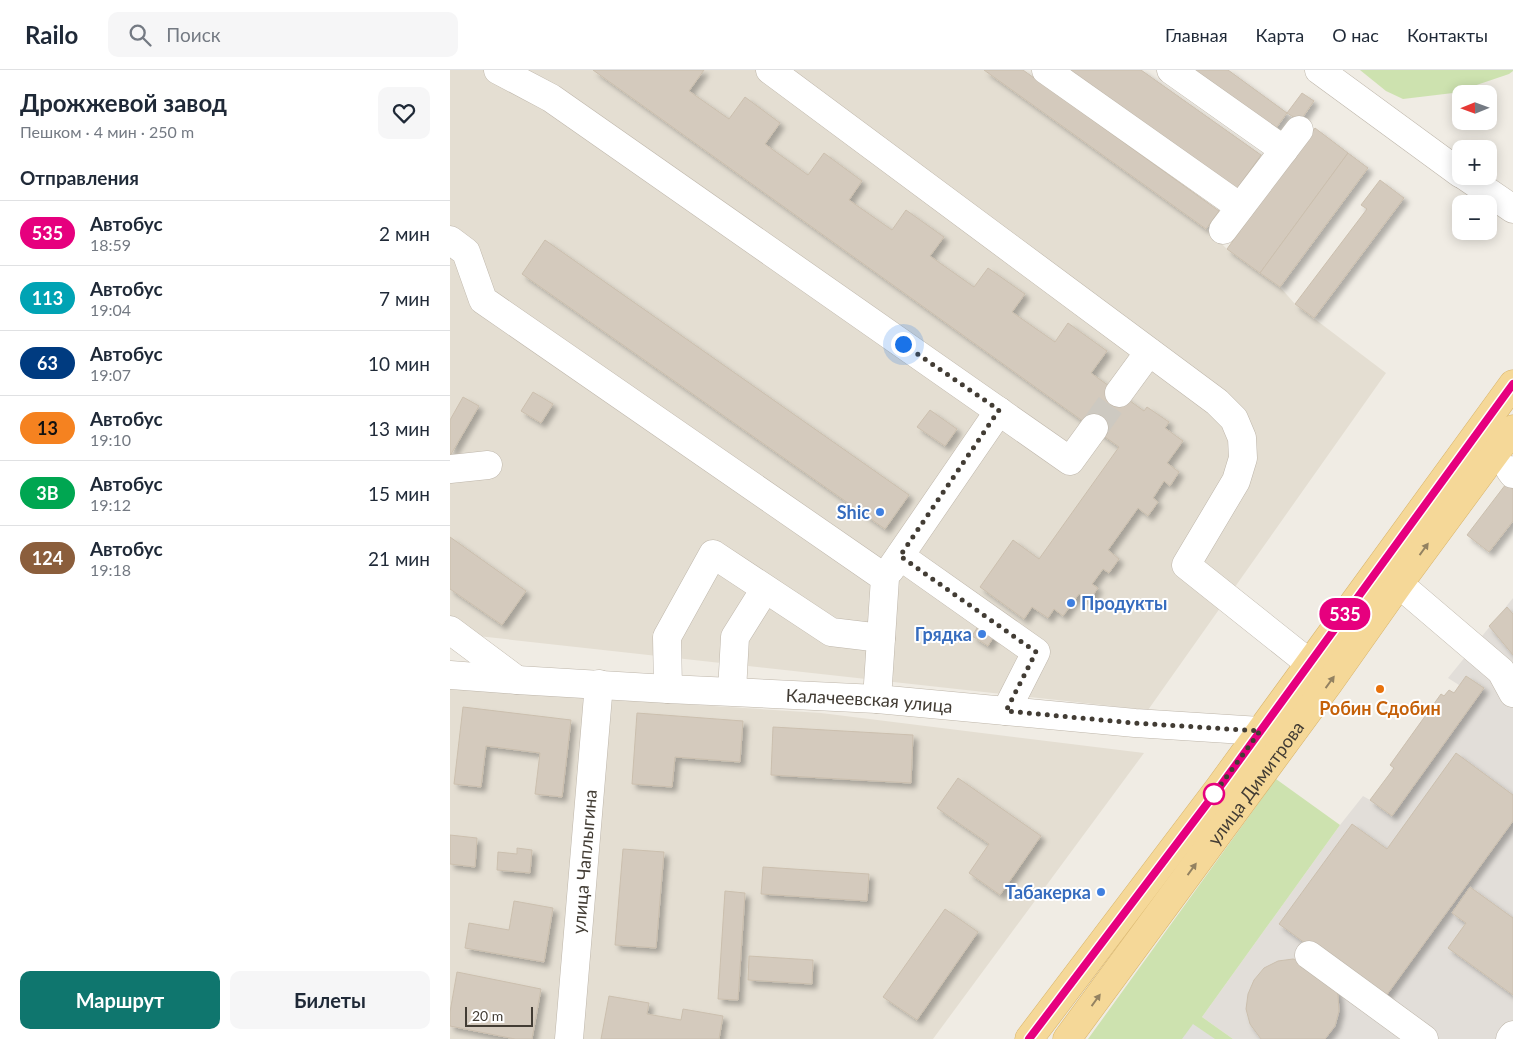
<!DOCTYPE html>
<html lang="ru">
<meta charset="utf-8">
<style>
:root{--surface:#fff;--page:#f6f6f7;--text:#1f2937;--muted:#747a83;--line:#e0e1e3;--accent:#0f766e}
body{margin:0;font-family:Lato,sans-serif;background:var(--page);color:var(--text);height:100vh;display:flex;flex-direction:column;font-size:19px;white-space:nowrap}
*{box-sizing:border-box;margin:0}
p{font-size:16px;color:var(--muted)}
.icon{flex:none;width:28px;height:28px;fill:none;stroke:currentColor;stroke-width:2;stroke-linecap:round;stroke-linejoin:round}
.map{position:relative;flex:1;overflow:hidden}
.side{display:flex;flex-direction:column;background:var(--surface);width:450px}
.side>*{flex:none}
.badge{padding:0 10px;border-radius:16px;font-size:18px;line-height:32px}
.needle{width:32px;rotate:269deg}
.controls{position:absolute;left:1002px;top:15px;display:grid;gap:10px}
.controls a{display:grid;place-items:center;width:45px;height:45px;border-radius:10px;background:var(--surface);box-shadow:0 2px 12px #0003;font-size:25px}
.scale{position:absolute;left:15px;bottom:12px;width:68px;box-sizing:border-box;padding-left:5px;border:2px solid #423c34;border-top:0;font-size:14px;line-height:18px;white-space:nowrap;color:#423c34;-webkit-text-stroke:4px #fff;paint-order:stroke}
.you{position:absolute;width:25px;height:25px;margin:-12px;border:4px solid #fff;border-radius:50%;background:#1a73e8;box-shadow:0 0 0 8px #1a73e833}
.map>.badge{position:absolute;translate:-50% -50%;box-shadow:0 0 0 2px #fff}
h2{padding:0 20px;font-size:19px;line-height:45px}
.round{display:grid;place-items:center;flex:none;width:52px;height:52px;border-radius:10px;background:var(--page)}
.headline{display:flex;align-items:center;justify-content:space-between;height:85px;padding:0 20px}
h1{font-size:24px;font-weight:700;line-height:38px}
.action{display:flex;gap:10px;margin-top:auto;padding:10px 20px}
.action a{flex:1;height:58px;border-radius:10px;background:var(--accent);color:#fff;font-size:20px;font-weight:700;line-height:58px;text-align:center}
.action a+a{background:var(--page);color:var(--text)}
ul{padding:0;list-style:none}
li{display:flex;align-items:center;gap:15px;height:65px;padding:0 20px;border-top:1px solid var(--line)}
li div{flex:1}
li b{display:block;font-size:19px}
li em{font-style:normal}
li .badge{min-width:55px;font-weight:700;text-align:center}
header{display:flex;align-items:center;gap:30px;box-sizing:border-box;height:70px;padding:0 25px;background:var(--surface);border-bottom:1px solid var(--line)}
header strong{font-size:24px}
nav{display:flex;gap:28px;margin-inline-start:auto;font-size:18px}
.search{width:350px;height:45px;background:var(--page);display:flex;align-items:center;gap:12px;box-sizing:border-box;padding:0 18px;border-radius:10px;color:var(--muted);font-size:19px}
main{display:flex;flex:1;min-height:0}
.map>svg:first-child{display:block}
.residential{fill:#e4ded2}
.industrial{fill:#e2ded9}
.green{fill:#cde2af}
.parking{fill:#e1dfdc}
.building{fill:#d4cabd;stroke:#cbbfae;filter:url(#shadow)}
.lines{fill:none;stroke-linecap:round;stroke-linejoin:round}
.minor-tunnel{stroke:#cdc9c1;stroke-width:28;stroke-dasharray:28 14;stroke-linecap:butt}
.minor-casing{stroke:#beb6aa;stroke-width:29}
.major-casing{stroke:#d8b46a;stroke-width:29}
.minor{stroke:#fff;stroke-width:28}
.major{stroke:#f5d898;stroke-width:28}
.oneway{fill:#938261}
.line-casing{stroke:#fff;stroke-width:11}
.line{stroke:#e6007e;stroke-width:8}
.walk{stroke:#423c34;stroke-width:5;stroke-dasharray:0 9}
.shop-dot{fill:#3f7fe0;stroke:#fff;stroke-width:2}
.food-dot{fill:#e8710a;stroke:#fff;stroke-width:2}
.stop-dot{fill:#fff;stroke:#e6007e;stroke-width:2.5}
.labels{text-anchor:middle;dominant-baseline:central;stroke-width:4;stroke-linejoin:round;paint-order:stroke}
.shop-label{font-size:18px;font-weight:bold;fill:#366cbe;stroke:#fff;text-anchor:end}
.street-label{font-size:18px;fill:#423c34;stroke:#fff}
.food-label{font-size:18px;font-weight:bold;fill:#c56008;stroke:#fff}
</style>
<header>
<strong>Railo</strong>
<div class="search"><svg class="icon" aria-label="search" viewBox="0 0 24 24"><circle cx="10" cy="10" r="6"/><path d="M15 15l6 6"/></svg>Поиск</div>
<nav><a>Главная</a><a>Карта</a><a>О нас</a><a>Контакты</a></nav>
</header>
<main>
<section class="side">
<div class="headline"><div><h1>Дрожжевой завод</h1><p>Пешком · 4 мин · 250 m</p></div><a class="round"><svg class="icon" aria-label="heart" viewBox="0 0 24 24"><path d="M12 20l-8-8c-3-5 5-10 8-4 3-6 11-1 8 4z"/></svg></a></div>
<h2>Отправления</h2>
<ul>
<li><span class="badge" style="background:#e6007e;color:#fff">535</span><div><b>Автобус</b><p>18:59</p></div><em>2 мин</em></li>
<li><span class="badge" style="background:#00a3b4;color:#fff">113</span><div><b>Автобус</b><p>19:04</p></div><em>7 мин</em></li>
<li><span class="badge" style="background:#003b80;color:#fff">63</span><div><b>Автобус</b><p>19:07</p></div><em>10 мин</em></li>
<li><span class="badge" style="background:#f58220;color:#111">13</span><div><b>Автобус</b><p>19:10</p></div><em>13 мин</em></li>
<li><span class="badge" style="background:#00a651;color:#fff">3В</span><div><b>Автобус</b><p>19:12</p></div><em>15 мин</em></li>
<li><span class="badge" style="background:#8b5e3c;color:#fff">124</span><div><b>Автобус</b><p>19:18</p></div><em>21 мин</em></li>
</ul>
<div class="action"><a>Маршрут</a><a>Билеты</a></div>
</section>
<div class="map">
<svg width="1063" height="969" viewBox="0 0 1063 969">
<defs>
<filter id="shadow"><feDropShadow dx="4.5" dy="4.5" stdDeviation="2.5" flood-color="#0004"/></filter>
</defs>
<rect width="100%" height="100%" fill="#f0ece4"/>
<g class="residential">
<path d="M0,0H534L756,159L777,179L830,217L845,234L936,303L698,640L0,563Z"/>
<path d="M0,619L371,643L694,683L483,969H0Z"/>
</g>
<path class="industrial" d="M1063,528V969H783L752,947L890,755L913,726L920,730L944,698L940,695L991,624L994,626L999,620L1004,623L1009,615L998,608Z"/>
<g class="green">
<path d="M910,0H1063V1L1059,4L1003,23L953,29L936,21Z"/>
<path d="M826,709L890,755L752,947L783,969H638Z"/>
</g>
<path class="parking" d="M743,954L765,969H732Z"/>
<g class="building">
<path d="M143,0H254L239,21L279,49L295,27L330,53L315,74L358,105L374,83L412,111L399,130L442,160L456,140L494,167L480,186L524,217L538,198L575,224L562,242L605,272L618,253L657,281L641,303L694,341L697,337L719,352L715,358L733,371L717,393L729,402L720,416L714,411L703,428L708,432L698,446L688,438L658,480L669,489L659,503L653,499L642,514L648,518L638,532L629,524L613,546L604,539L598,548L582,537L574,549L530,517L563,470L589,489L669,377Z"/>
<path d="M534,0H573L769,141L756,159Z"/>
<path d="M615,0H691L811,85L786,120Z"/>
<path d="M740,0H778L837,43L824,61Z"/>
<path d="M852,23L864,31L850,51L837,43Z"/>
<path d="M865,58L898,83L810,203L777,179Z"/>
<path d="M898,83L918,98L830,217L810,203Z"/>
<path d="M930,110L954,128L864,248L845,234L917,139L911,135Z"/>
<path d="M95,170L459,425L435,459L72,204Z"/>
<path d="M83,322L103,334L91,353L71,341Z"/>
<path d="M13,327L29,336L0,386V350Z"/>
<path d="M480,340L507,359L495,376L467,357Z"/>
<path d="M1056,414L1063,419V451L1039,482L1017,465Z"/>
<path d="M0,467L76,521L52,555L0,519Z"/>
<path d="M1057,537L1063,544V585L1039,556Z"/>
<path d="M531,552L547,561L538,576L522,566Z"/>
<path d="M1016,606L1034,618L942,746L920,730L944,698L940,695L991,624L994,626L999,620L1004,623Z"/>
<path d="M13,637L121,650L112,727L85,724L90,683L36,676L31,717L4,714Z"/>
<path d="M187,643L293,651L290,692L225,687L222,717L182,714Z"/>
<path d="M323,657L463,665L461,713L321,705Z"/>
<path d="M1006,683L1063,725V751L933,930L829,854L902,754L937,779Z"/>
<path d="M508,708L591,766L550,825L519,803L539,774L487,738Z"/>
<path d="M0,765L27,768L25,797L0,794Z"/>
<path d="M67,778L82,780L80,803L47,800L48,782L67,784Z"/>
<path d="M173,779L214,782L206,878L165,875Z"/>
<path d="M313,797L419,804L417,831L311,824Z"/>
<path d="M1020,817L1063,848V925L998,878L1016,853L1002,843Z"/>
<path d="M275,821L295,823L288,930L268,929Z"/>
<path d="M64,831L103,838L94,892L15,878L19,853L59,860Z"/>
<path d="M495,839L528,862L467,950L433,927Z"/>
<path d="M299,886L363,890L362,914L298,910Z"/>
<path d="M843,889L859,892L882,911L888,925L889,941L885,956L875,969H811L800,954L796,939L798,924L804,910L814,898L828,891Z"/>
<path d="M7,902L91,919L82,969H65L0,956V942Z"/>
<path d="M159,926L199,933L197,944L231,950L233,939L273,946L269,969H151Z"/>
</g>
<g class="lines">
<path class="minor-tunnel" d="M644,358L669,323"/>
<defs>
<g id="minor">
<path d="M48,0L101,28L620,391L644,358"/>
<path d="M320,0L767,332L784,349L792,368L793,388L786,411L736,495L859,593"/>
<path d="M596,0L790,137"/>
<path d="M721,0L834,80"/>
<path d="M869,0L1011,104"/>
<path d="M1015,106L1063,139"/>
<path d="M773,160L849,60"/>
<path d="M0,170L16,182L33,230L435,508L427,629"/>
<path d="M669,323L699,282"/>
<path d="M0,399L38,395"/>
<path d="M1060,400L1063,404"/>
<path d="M450,486L586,582L556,641"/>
<path d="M440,500L549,341"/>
<path d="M949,514L1051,601L1063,623"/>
<path d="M0,560L67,610"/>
<path id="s1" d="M0,605L67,610L218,619L427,629L685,653L810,661"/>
<path d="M218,619L217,567L263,484L381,562L431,568"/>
<path d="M282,621L285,567L315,519"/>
<path d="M859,885L974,969"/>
<path id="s2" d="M119,969L149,614"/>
<path d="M1060,969L1063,965"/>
</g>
<g id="major">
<path d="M579,969L769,718L1063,314"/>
<path id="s3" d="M617,969L879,613L949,514L1063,359"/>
</g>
</defs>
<use href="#minor" class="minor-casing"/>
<use href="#major" class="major-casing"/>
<use href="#minor" class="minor"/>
<use href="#major" class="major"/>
</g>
<defs><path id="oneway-solid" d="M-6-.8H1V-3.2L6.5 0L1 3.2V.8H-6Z" transform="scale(1.25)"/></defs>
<g class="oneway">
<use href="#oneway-solid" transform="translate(974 479) rotate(-54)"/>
<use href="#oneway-solid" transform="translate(880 612) rotate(-54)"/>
<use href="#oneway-solid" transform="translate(742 799) rotate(-54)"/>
<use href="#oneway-solid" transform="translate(646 930) rotate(-54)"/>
</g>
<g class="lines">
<defs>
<path id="line" d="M579,969L769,718L1063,314"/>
</defs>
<use href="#line" class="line-casing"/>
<use href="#line" class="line"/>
<path class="walk" d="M453,274L549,340L450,486L586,582L556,641L684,653L810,661L764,724"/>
</g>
<g class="shop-dot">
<circle cx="430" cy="442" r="5"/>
<circle cx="621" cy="533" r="5"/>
<circle cx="532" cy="564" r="5"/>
<circle cx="651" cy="822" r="5"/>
</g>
<circle class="food-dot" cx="930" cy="619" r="5"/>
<circle class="stop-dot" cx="764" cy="724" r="10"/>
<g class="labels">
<g class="shop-label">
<text x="420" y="442">Shic</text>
<text x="631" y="533" text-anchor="start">Продукты</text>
<text x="522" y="564">Грядка</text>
<text x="641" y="822">Табакерка</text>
</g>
<g class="street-label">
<text stroke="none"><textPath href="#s1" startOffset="420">Калачеевская улица</textPath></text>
<text stroke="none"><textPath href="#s3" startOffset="318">улица Димитрова</textPath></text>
<text stroke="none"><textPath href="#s2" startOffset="178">улица Чаплыгина</textPath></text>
</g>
<g class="food-label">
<text x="930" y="638">Робин Сдобин</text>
</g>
</g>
</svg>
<div class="controls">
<a><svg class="needle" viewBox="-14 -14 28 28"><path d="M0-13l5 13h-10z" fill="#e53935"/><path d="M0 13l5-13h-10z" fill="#747a83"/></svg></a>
<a>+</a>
<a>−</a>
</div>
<div class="scale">20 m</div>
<div class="you" style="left:453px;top:274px"></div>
<b class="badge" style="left:895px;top:544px;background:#e6007e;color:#fff">535</b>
</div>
</main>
